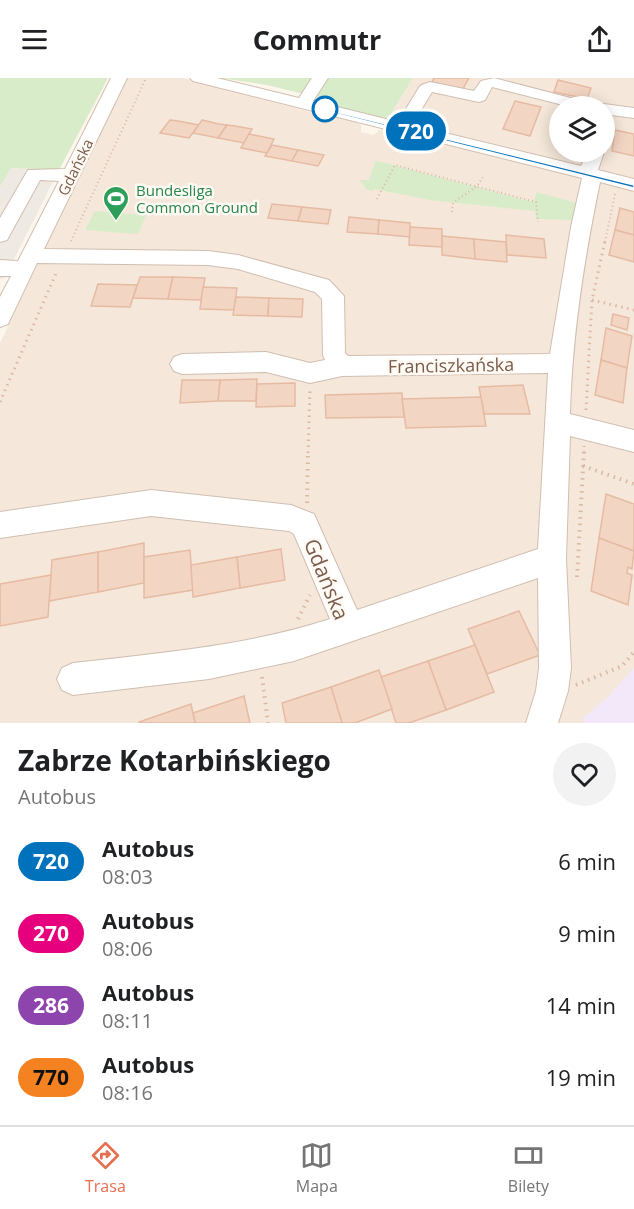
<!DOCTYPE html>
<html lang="pl">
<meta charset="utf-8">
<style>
:root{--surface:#fff;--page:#f2f2f2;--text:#202124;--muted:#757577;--line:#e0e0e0;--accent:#e76f51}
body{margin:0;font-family:"Open Sans",sans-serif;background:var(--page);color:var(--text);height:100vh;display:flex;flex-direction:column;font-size:22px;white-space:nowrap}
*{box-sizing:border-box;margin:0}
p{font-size:20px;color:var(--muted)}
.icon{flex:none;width:33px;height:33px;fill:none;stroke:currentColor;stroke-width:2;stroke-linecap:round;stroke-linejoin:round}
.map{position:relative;height:645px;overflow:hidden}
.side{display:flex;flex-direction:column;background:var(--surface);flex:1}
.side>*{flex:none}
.badge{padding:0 12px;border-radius:20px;font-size:21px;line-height:39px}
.buttons{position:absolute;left:549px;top:18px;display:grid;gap:12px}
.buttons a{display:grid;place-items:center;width:66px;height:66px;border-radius:50%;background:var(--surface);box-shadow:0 3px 15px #0003;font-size:30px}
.map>.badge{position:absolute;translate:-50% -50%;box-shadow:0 0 0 3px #fff}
.round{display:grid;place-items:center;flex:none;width:63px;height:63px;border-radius:32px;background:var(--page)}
.overview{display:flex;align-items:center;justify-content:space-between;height:102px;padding:0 18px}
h1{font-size:28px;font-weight:700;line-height:45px}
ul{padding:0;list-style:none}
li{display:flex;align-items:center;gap:18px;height:72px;padding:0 18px}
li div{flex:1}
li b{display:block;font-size:22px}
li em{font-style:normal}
li .badge{min-width:66px;font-weight:700;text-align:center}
header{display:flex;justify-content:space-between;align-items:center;height:78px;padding:0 18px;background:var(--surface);font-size:27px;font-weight:700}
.tab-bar{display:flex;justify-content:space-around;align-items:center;height:84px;border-top:2px solid var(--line);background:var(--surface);font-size:16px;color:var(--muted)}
.tab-bar a{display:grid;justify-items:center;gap:3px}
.tab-bar .active{color:var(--accent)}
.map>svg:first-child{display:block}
.residential{fill:#f5e8da;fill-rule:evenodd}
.industrial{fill:#efe9e4}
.education{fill:#f3e8fa}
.green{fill:#d8ecc9}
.building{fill:#f3d5c3;stroke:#e6bba3;stroke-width:1.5}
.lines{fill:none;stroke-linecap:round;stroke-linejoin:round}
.minor-casing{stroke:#d1beb0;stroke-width:2}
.path-far2{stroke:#d9b8a5;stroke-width:2;stroke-dasharray:1 3;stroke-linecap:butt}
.path-far1{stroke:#d9b8a5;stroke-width:3;stroke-dasharray:1.5 4.5;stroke-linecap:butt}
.path{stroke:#d9b8a5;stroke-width:4;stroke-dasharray:1.5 5;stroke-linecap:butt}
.minor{fill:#fff;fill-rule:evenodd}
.line{fill:#0072bc;stroke:#fff;stroke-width:1.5}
.stop-dot{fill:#fff;stroke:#0072bc;stroke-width:3}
.labels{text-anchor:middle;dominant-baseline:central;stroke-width:5;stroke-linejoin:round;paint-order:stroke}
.far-street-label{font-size:15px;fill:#7a5c4d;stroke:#fffaf3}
.far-leisure-label{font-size:15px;fill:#27864d;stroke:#fffaf3;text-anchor:start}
.street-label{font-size:18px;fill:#7a5c4d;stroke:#fffaf3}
.near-street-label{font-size:21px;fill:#7a5c4d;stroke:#fffaf3}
</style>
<header><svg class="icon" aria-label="menu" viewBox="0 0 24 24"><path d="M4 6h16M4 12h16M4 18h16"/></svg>Commutr<svg class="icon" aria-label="share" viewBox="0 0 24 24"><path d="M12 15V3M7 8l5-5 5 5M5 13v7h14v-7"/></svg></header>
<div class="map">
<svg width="634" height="645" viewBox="0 0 634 645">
<rect width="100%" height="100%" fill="#fdf6ec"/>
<g class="residential">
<path d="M127,0H183L329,39L353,42L361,47V54L374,57L379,52L388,51L634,112V645H0V265Z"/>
<path d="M413,0H634V103L388,42ZM560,28H604V74H560Z"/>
</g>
<path class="industrial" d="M11,90L59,92L4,201H0V109Z"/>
<path class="education" d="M634,590V645H583V640L608,619Z"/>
<g class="green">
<path d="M0,0H108L59,92L11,90L0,109Z"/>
<path d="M220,0H317L304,16L267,7Z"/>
<path d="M324,0H413L388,41L341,30L316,18Z"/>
<path d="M378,83L533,124L537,114L573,124L577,126L574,142L536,141L535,133L430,122L374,111L373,114L366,111L360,102H369L375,84Z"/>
<path d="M95,133L146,137L138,156L85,152Z"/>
</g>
<g class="building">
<path d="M434,0H469L463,11L432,4Z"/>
<path d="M558,2L591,10L587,21L554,14Z"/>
<path d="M515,23L541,29L530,58L503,51Z"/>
<path d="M170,42L178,43L199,47L189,60L160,55Z"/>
<path d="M202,42L219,46L227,47L218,60L193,55Z"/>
<path d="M227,47L235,48L252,51L244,65L218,60Z"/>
<path d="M615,52L634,56V78L612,73Z"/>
<path d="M249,56L274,61L267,75L241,70Z"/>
<path d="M272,67L298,72L292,83L265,78Z"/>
<path d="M298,72L324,77L318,88L292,83Z"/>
<path d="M272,126L302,129L298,143L268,140Z"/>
<path d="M302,129L331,132L328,146L298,143Z"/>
<path d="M620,130L634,134V157L615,152Z"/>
<path d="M349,139L379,142L378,156L347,154Z"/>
<path d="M379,142L410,145V159L378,156Z"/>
<path d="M410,149L442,151V169L409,167Z"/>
<path d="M615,152L634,157V184L609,177Z"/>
<path d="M506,157L544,161L546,180L507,177Z"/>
<path d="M442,158L474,161L475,181L442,177Z"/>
<path d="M474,161L506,164L507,184L475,181Z"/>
<path d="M140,199H173L168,221L133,220Z"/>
<path d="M173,199L205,200L201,222L168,221Z"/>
<path d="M98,206L137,207L130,229L91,228Z"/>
<path d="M203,209L237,210L234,232L200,231Z"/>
<path d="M236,219L269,220L268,238L233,237Z"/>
<path d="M269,220L303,221L302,239L268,238Z"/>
<path d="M613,236L629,240L627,252L611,247Z"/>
<path d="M606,250L632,258L627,290L601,282Z"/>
<path d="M601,282L627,290L623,325L595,317Z"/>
<path d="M257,301L256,323H218L220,302Z"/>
<path d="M182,302H220L218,323L180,325Z"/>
<path d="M295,305V328L256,329L257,306Z"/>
<path d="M523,307L530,336H484L479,309Z"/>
<path d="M402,315L404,339L326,340L325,317Z"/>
<path d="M481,319L486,348L406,350L402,321Z"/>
<path d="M606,416L634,426V473L599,460Z"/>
<path d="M599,460L634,473L632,491L628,489L627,495L632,497L628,527L591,513Z"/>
<path d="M144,465V505L98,514V474Z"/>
<path d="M281,471L285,502L240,510L237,479Z"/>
<path d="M190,472L193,512L144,520V479Z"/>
<path d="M98,474V514L49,523L52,482Z"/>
<path d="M237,479L240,510L193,519L191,487Z"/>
<path d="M51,497L48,539L0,548V506Z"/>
<path d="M519,533L540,577L487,596L468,551Z"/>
<path d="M475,567L494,614L446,632L428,583Z"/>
<path d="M428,583L446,632L409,645H396L381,599Z"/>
<path d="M379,592L392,631L355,645H342L331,609Z"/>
<path d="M331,609L342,645H286L282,625Z"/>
<path d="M244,618L250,645H195L193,635Z"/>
<path d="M191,626L195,645H139V644Z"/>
</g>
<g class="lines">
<defs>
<g id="minor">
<path d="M111,0H127L44,171L208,173L238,177L329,202L344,218L345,275L348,278L550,276L571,149L582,100L193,3L190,0H217L299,20L312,0H328L313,23L398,44L420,8L424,6L430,4L474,13L481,3L494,0L590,25L592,28H567L492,9L485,22L479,24L432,14L412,47L581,88L588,74H604L598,92L634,101V113L600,104C584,181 572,258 570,336L634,352V374L570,358L566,481L571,590L568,613L558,645H526L536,613L539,590L538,500L294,583L209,601L73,617L62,612L57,601L62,590L73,585C160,575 247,568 330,541L294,456L289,453L151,438L0,460V434L151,412L291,427L314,436L357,532L538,471L548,295L342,298L310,305L266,294L182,296L174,293L170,286L174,279L182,276L266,274L310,285L325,282L323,277L322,221L315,214L238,191L208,187L37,185L8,246L0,249V219L11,198H0V182L18,183L59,103L40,102L7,162L0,164V140L28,92L65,91Z"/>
<path d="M604,26L634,30V40L604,36V28H598Z"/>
</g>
</defs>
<use href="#minor" class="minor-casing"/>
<g class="path-far2">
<path d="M377,121L395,87L536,124L538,144"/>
<path d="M452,134L453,125L477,108L483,99"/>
<path d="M71,163L146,0"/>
<path d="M605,164L615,116"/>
</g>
<g class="path-far1">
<path d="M592,222L634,232"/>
<path d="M0,324L57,193"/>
<path d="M586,332L592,222L605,163"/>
<path d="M308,375L310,311"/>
<path d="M584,375V368"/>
</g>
<g class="path">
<path d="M583,388L634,406"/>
<path d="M307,425L308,373"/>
<path d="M577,499L584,373"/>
<path d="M298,541L310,517"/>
<path d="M262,599L268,645"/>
<path d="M576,607L622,588L634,574"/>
</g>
<use href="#minor" class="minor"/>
</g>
<path class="line" d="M194,0H198L634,107V110Z"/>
<defs>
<symbol id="stadium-pin" viewBox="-11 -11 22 30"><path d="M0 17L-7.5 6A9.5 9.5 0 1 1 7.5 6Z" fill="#2e9e5b" stroke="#fffaf3"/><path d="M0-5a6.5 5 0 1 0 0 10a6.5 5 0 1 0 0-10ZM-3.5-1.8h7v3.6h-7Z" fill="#fff"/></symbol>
</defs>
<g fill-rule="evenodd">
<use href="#stadium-pin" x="101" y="106" width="30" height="40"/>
</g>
<circle class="stop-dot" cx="325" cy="31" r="12"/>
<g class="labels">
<g class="far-street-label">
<text transform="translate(75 89) rotate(-64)">Gdańska</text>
</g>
<g class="far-leisure-label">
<text x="136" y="112">Bundesliga<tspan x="136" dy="17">Common Ground</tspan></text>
</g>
<g class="street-label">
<text transform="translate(451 287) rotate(-1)">Franciszkańska</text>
</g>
<g class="near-street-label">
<text transform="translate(327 501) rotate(68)">Gdańska</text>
</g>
</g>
</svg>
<div class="buttons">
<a><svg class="icon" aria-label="layers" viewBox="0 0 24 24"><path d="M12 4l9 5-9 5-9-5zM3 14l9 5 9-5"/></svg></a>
</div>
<b class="badge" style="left:416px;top:53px;background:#0072bc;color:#fff">720</b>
</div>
<section class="side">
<div class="overview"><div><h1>Zabrze Kotarbińskiego</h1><p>Autobus</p></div><a class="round"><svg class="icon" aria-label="heart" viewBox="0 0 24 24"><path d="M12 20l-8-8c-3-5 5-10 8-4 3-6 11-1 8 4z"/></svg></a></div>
<ul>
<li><span class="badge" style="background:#0072bc;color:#fff">720</span><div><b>Autobus</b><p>08:03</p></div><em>6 min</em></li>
<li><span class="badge" style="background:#e6007e;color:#fff">270</span><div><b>Autobus</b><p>08:06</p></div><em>9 min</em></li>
<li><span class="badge" style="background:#8e44ad;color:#fff">286</span><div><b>Autobus</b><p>08:11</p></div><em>14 min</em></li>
<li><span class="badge" style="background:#f58220;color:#111">770</span><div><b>Autobus</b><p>08:16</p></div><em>19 min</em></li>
</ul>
</section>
<nav class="tab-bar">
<a class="active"><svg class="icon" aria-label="directions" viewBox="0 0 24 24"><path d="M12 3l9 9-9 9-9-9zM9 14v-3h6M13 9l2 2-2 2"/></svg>Trasa</a>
<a><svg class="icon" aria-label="map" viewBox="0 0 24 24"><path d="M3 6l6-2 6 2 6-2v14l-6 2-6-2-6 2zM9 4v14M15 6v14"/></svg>Mapa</a>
<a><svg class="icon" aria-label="tickets" viewBox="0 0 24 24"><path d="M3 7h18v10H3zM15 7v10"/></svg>Bilety</a>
</nav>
